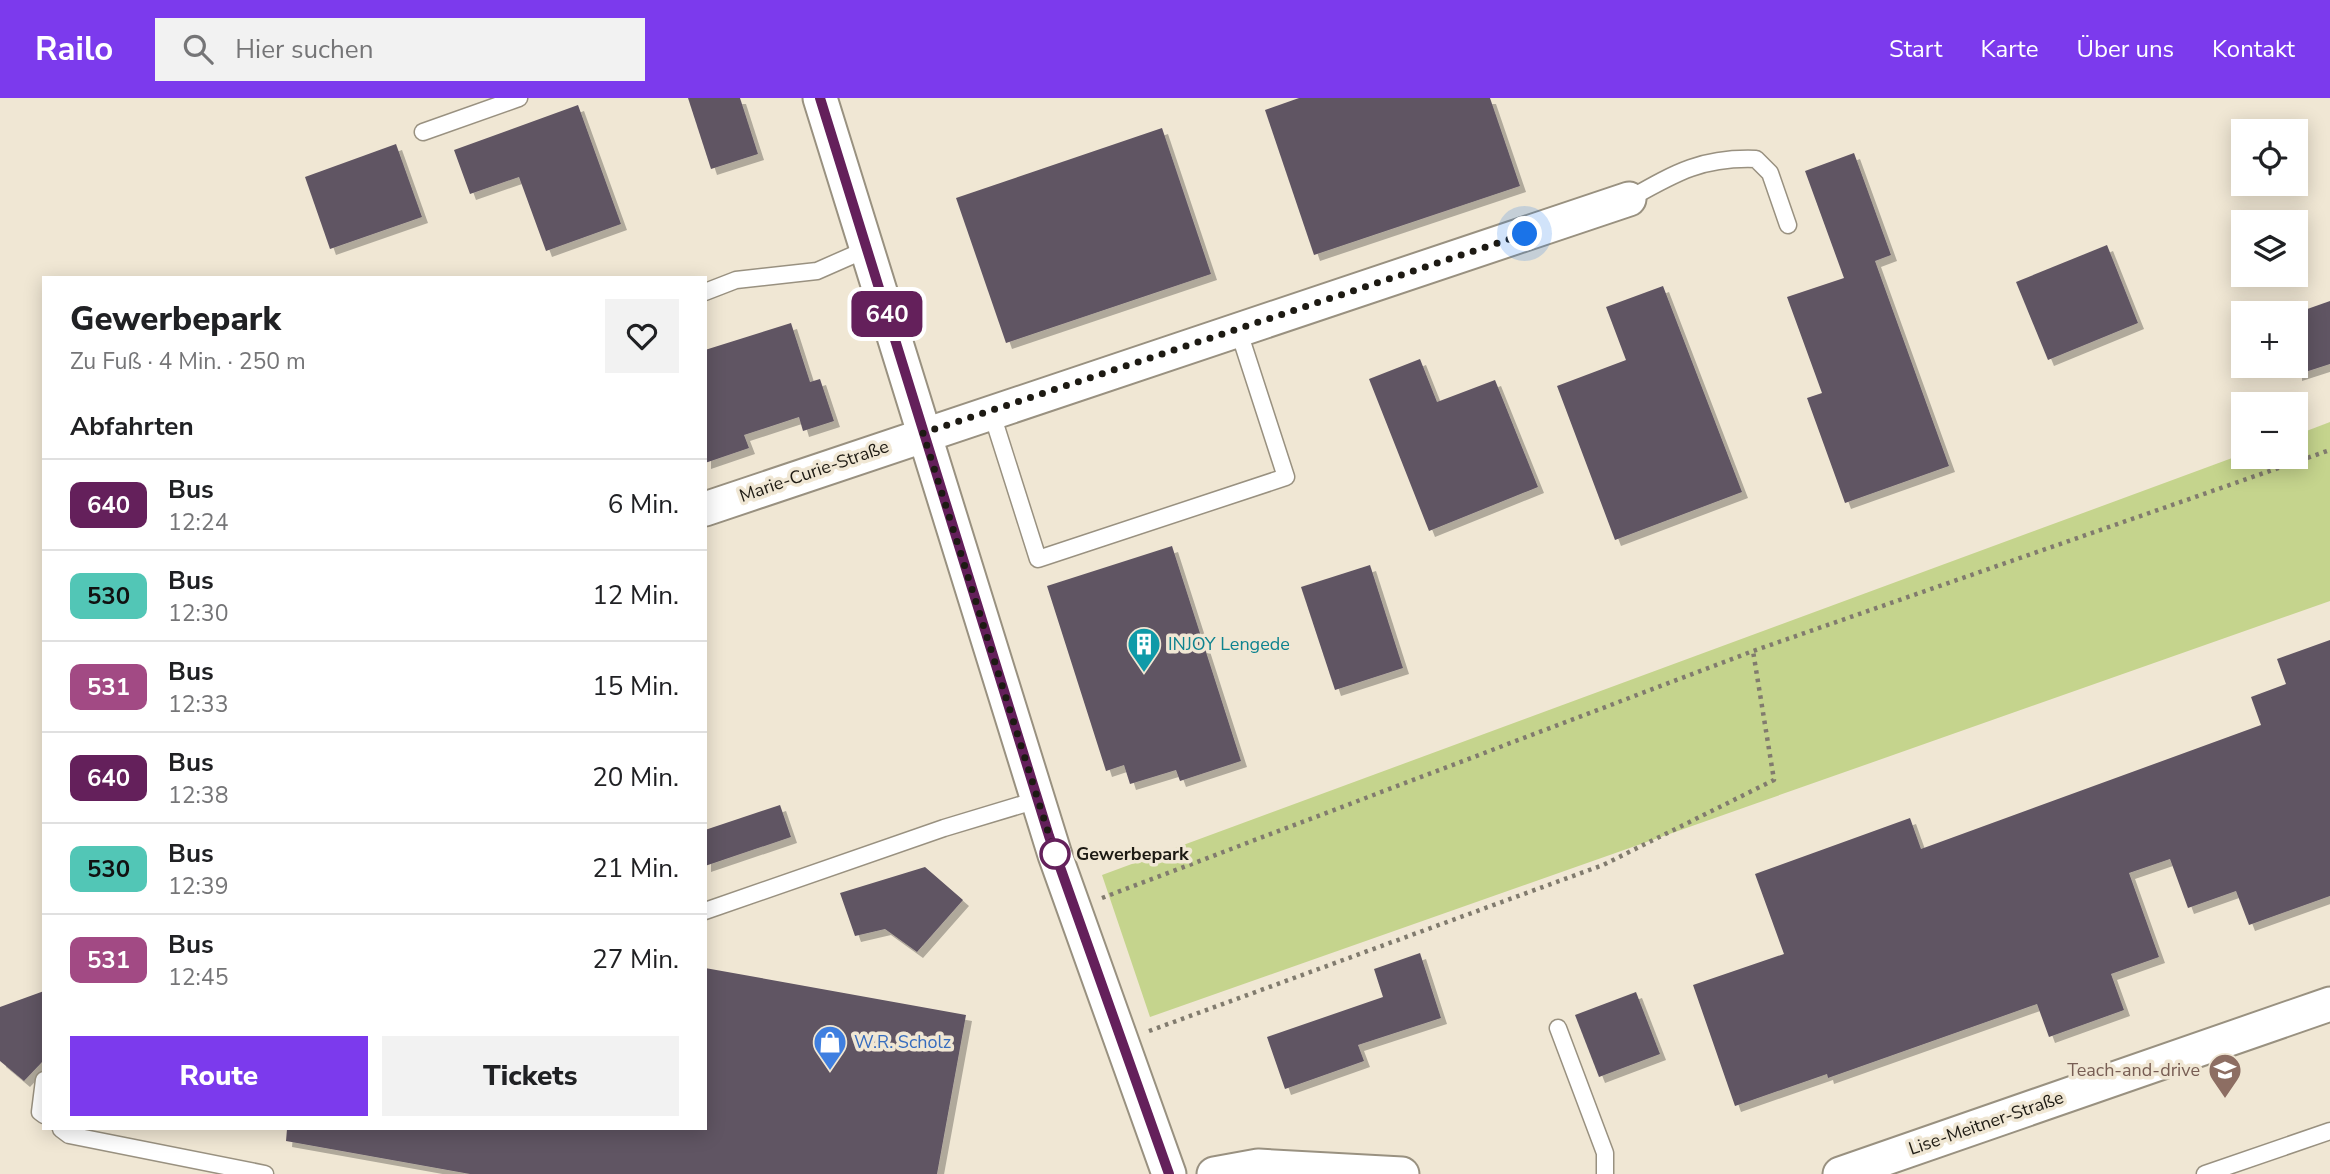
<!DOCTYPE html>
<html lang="de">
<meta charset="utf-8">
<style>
:root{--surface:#fff;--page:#f2f2f2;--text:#202124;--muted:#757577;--line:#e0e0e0;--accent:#7c3aed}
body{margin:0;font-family:"Nunito Sans",sans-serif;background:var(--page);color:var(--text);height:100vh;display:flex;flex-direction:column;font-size:26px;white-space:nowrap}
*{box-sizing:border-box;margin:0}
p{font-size:23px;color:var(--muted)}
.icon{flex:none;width:38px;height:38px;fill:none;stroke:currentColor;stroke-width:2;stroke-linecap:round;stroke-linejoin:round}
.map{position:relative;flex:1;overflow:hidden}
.details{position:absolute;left:42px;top:178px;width:665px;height:854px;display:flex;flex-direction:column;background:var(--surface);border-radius:0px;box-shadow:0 4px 18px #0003}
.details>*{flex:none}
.badge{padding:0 14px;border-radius:10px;font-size:24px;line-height:46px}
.tools{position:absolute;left:2231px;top:21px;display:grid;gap:14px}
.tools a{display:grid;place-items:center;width:77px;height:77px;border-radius:0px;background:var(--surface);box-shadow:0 4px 18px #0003;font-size:35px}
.you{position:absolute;width:35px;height:35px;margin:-18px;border:5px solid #fff;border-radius:50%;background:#1a73e8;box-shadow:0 0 0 10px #1a73e833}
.map>.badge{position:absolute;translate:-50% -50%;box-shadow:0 0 0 4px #fff}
h2{padding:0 28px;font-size:26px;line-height:63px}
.round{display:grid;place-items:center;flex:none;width:74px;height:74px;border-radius:0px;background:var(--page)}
.headline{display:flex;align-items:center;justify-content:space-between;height:119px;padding:0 28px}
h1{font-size:33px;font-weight:800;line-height:52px}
.cta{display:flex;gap:14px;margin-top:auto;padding:14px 28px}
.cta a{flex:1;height:80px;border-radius:0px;background:var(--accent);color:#fff;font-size:28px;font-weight:800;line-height:80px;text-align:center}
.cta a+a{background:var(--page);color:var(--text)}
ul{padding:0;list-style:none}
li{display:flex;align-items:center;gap:21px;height:91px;padding:0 28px;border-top:2px solid var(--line)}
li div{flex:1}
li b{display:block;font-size:26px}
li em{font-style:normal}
li .badge{min-width:77px;font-weight:700;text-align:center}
header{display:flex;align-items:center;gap:42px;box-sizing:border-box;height:98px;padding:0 35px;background:var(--accent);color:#fff}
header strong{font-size:33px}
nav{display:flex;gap:38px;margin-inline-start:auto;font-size:24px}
.search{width:490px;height:63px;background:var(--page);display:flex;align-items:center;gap:18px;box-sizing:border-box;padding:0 24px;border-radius:0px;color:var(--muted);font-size:26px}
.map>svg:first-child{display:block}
.green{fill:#c5d48d}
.building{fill:#605563;filter:url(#shadow)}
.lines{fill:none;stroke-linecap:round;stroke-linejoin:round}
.lane-casing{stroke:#999180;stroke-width:19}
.street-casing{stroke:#999180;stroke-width:37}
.path{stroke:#817b6e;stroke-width:4.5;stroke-dasharray:3.5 5;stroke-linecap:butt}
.lane{stroke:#fff;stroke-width:16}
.street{stroke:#fff;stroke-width:33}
.line-casing{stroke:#fff;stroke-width:16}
.line{stroke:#64205b;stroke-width:10}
.walk{stroke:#1d1a13;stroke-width:7;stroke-dasharray:0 12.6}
.stop-dot{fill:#fff;stroke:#64205b;stroke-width:3.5}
.labels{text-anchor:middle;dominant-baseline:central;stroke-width:7;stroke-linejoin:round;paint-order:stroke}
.street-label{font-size:18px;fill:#1d1a13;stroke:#f0e7d4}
.culture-label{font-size:18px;fill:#0d838f;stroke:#f0e7d4;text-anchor:start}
.stop-label{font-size:18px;font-weight:bold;fill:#1d1a13;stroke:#f0e7d4;text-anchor:start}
.shop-label{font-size:18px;fill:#366cbe;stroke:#f0e7d4;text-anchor:start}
.education-label{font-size:18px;fill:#785e54;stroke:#f0e7d4;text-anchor:end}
</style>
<header>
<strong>Railo</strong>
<div class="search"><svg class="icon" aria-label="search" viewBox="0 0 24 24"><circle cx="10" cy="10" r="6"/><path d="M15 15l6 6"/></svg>Hier suchen</div>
<nav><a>Start</a><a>Karte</a><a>Über uns</a><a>Kontakt</a></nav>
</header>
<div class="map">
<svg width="2330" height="1076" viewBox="0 0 2330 1076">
<defs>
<filter id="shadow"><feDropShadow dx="6" dy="6" stdDeviation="0" flood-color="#0004"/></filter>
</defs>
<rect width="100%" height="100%" fill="#f0e7d4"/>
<path class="green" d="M2330,324V503L1150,919L1102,777L2243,356L2244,359H2296V337Z"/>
<g class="building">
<path d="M688,0H740L758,56L711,71Z"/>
<path d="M1299,0H1490L1520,88L1314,157L1265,12Z"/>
<path d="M578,7L621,126L546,153L519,79L470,96L454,52Z"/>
<path d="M1162,30L1211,176L1006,245L956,100Z"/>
<path d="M396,46L422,119L330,151L305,79Z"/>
<path d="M1854,55L1891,157L1875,163L1949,368L1845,405L1807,300L1822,295L1787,199L1844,180L1805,73Z"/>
<path d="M2107,147L2138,225L2048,262L2016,184Z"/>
<path d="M1663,188L1742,394L1615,442L1557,288L1626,262L1606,209Z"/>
<path d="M2330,203V266L2296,277V215Z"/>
<path d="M791,225L810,284L820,281L834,323L803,333L799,319L744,337L749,350L705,365V252Z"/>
<path d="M1420,261L1437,304L1495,282L1538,389L1429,433L1369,281Z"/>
<path d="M1172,448L1241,663L1180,683L1176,672L1130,686L1124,667L1106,673L1047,488Z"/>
<path d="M1370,467L1403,570L1335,592L1301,489Z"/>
<path d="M2330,542V798L2249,827L2236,793L2188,810L2170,761L2129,775L2159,859L2111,876L2124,912L2049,939L2037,906L1828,980L1827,976L1735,1008L1693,887L1784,856L1755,776L1910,720L1921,751L2261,627L2251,599L2286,586L2277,561Z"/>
<path d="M780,707L791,739L705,768V732Z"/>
<path d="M925,769L963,802L917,854L885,831L855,838L840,795Z"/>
<path d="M1420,855L1441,920L1358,947L1364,963L1285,991L1267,939L1383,899L1374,871Z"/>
<path d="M705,870L966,917L937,1076H470L286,1043L287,1031H705Z"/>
<path d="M44,893V962L24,983L0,963V909Z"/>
<path d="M1636,894L1660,956L1599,979L1575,917Z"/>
</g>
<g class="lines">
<defs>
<g id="lane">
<path d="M423,34L519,0"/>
<path d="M1629,101C1675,75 1702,59 1756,61L1770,75L1788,127"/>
<path d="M705,194L736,182L817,173L867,151"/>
<path d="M991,313L1038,461L1286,379L1238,231"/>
<path d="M705,813L944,730L1037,702"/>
<path d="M1558,930L1605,1055V1076"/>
<path d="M44,982L40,1014L44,1017"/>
<path d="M61,1031L69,1037L265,1076"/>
<path d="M2205,1076L2330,1033"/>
</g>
<g id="street">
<path d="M820,0L1055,757L1169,1076"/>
<path d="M705,411L1629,101"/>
<path d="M1214,1076L1258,1068L1402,1076"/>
<path d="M1840,1076L2330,906"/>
</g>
</defs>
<use href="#lane" class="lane-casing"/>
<use href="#street" class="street-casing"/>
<g class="path">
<path d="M1102,800L1753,553L2330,352"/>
<path d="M1149,933L1603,767L1774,682L1753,553"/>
</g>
<use href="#lane" class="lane"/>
<use href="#street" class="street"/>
</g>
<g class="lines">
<defs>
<path id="line" d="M820,0L1049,738L1169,1076"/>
</defs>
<use href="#line" class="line-casing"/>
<use href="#line" class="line"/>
<path class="walk" d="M1055,756L923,335L1525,136"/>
</g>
<defs>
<symbol id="building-pin" viewBox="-11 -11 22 30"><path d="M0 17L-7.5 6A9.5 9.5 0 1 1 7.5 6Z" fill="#0f9aa8" stroke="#f0e7d4"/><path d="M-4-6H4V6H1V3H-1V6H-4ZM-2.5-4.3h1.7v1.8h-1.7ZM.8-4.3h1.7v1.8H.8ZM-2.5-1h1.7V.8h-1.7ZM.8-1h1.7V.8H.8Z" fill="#fff"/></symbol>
<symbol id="shop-pin" viewBox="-11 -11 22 30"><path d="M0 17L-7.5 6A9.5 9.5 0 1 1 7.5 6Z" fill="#3f7fe0" stroke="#f0e7d4"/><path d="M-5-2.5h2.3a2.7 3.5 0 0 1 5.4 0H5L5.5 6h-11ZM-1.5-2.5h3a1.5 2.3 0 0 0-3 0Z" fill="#fff"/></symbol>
<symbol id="school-pin" viewBox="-11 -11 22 30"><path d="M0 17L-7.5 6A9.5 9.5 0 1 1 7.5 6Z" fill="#8d6e63" stroke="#f0e7d4"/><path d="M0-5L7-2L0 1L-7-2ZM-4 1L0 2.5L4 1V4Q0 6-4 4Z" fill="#fff"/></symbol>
</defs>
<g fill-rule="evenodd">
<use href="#building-pin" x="1125" y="527" width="38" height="52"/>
<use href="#shop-pin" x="811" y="925" width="38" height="52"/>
<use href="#school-pin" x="2206" y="953" width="38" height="52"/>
</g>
<circle class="stop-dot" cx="1055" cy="756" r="14"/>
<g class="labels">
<g class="street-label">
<text transform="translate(814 373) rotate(-19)">Marie-Curie-Straße</text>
<text transform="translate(1986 1025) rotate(-19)">Lise-Meitner-Straße</text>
</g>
<g class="culture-label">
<text x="1168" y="546">INJOY Lengede</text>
</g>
<g class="stop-label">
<text x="1076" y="756">Gewerbepark</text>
</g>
<g class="shop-label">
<text x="854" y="944">W.R. Scholz</text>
</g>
<g class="education-label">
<text x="2200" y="972">Teach-and-drive</text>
</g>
</g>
</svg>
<div class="tools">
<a><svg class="icon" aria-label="locate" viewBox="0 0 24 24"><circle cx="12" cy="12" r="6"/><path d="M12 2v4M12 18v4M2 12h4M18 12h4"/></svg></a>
<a><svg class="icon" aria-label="layers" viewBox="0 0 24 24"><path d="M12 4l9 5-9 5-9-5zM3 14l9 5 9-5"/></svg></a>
<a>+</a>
<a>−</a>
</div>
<div class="you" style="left:1525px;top:136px"></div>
<b class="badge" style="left:887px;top:216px;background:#64205b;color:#fff">640</b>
<section class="details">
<div class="headline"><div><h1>Gewerbepark</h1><p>Zu Fuß · 4 Min. · 250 m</p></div><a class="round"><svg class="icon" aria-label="heart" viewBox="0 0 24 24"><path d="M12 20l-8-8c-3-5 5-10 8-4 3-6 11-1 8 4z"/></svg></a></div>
<h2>Abfahrten</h2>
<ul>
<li><span class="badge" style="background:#64205b;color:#fff">640</span><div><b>Bus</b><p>12:24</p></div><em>6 Min.</em></li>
<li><span class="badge" style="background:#52c6b6;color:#111">530</span><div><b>Bus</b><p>12:30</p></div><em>12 Min.</em></li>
<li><span class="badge" style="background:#a24a84;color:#fff">531</span><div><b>Bus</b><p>12:33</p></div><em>15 Min.</em></li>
<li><span class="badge" style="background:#64205b;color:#fff">640</span><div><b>Bus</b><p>12:38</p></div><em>20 Min.</em></li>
<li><span class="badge" style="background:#52c6b6;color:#111">530</span><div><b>Bus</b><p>12:39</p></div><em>21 Min.</em></li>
<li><span class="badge" style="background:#a24a84;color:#fff">531</span><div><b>Bus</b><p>12:45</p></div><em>27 Min.</em></li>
</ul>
<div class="cta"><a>Route</a><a>Tickets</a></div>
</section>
</div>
